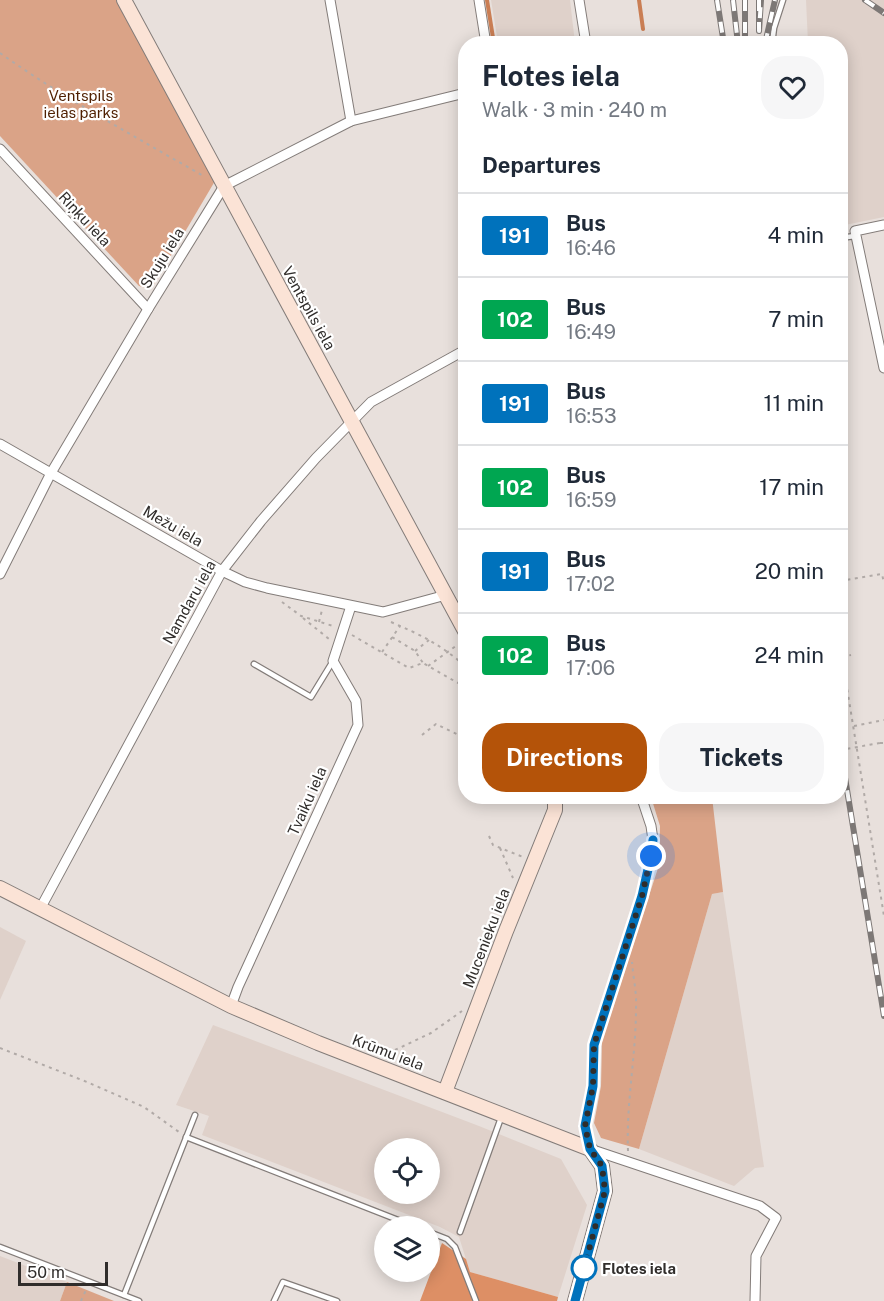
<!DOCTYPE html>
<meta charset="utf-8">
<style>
:root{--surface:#fff;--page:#f6f6f7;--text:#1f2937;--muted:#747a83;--line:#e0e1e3;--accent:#b45309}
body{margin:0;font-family:"Public Sans",sans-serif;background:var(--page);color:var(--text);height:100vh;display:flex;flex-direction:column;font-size:22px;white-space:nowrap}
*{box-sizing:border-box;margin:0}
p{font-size:20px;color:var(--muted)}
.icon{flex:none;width:33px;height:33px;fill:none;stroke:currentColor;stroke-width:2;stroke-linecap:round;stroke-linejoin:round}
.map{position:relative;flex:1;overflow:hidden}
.panel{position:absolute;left:458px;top:36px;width:390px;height:768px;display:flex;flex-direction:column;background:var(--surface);border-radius:24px;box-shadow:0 3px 15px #0003}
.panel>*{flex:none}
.badge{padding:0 12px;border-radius:4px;font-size:21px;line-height:39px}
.controls{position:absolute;left:374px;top:1138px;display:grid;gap:12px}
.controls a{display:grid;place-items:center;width:66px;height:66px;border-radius:50%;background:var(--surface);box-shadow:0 3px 15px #0003;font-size:30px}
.scale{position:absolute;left:18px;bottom:15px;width:90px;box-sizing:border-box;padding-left:6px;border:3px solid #302d2b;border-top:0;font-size:16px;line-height:21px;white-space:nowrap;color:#302d2b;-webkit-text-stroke:4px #fff;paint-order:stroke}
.you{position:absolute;width:30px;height:30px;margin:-15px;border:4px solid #fff;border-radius:50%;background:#1a73e8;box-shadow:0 0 0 9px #1a73e833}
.map>.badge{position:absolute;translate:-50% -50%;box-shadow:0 0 0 3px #fff}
h2{padding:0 24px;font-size:22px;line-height:54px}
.round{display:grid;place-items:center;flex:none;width:63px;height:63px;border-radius:24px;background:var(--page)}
.summary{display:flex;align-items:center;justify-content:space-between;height:102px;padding:0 24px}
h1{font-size:28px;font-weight:700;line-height:45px}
.action{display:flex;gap:12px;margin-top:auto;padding:12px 24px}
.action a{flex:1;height:69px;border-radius:24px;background:var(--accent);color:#fff;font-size:24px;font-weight:700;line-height:69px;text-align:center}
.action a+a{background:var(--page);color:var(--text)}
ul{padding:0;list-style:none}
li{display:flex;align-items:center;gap:18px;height:84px;padding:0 24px;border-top:2px solid var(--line)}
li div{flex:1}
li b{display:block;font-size:22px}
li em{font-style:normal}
li .badge{min-width:66px;font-weight:700;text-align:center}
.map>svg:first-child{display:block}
.built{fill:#dfd1ca;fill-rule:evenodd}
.green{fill:#daa387}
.forest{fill:#dd8f65}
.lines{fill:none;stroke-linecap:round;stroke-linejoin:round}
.stream{stroke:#ca7e54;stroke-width:4}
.lane-casing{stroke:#837c79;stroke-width:7}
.street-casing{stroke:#837c79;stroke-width:11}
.secondary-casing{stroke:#837c79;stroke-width:16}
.path{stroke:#b1aaa7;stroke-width:2;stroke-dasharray:3 4.5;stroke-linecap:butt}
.lane{stroke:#fff;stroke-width:4.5}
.street{stroke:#fff;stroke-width:9}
.secondary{stroke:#fbe3d6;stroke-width:14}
.rail-casing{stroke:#7d7876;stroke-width:6}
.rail{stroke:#fff;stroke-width:4;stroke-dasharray:11;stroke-linecap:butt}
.path-bridge{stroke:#b1aaa7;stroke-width:2;stroke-dasharray:3 4.5;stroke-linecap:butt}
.line-casing{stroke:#fff;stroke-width:14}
.line{stroke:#0072bc;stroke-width:9}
.walk{stroke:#302d2b;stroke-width:6;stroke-dasharray:0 10.8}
.stop-dot{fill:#fff;stroke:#0072bc;stroke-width:3}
.labels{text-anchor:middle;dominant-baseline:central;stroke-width:4.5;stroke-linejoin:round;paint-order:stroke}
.park-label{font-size:15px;fill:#4f1f00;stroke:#fff}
.street-label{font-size:15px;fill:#302d2b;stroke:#fff}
.stop-label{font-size:15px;font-weight:bold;fill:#302d2b;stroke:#fff;text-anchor:start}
</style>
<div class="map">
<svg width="884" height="1301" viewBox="0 0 884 1301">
<rect width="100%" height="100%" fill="#e8e0dc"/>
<g class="built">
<path d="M491,0H570L575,43H498Z"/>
<path d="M806,0H884V217L840,226V44L808,43Z"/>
<path d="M723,892L764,1167L755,1168L734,1186L639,1149L712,894Z"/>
<path d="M0,927L26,941L0,1000Z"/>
<path d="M213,1025L479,1126L561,1159L587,1205L558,1297L470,1272L459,1237L440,1227L202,1135L209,1116L176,1105ZM384,1149H429V1194H384Z"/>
<path d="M0,1256L67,1282L60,1301H0Z"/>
</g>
<g class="green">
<path d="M0,0H116L215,181L153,286L146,288L139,286L0,136Z"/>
<path d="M651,797H712L723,892L712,894L639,1149L601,1138L594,1123L601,1086L602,1041L659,865L660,826Z"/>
<path d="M67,1282L114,1301H60Z"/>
</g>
<path class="forest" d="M442,1243L466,1259L470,1272L558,1297L557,1301H420Z"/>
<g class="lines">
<g class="stream">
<path d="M487,0L494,44"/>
<path d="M639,0L643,29"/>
</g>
<defs>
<g id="lane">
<path d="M772,44L774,28L783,0"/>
<path d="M840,238L855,236"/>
<path d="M254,664L311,697L333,661"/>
<path d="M186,1137L416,1227"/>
<path d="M429,1232L447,1239L455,1247L476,1301"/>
<path d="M460,1232L502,1115"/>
<path d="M0,1247L139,1301"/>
<path d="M124,1295L195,1115"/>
<path d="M274,1301L283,1282L337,1301"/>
</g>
<g id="street">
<path d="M330,0L351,121"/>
<path d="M479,0L486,44"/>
<path d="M579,0L586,44"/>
<path d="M0,149L148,309"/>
<path d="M884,225L855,231L884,368"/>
<path d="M0,444L222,571L245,582L267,588L383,612L446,595"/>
<path d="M0,574L51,473L148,309L224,186L351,121L465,93"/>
<path d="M641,796L651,826L653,840L651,856L642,896L594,1045L593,1086L584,1126L590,1149L760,1206L776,1218L756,1256L755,1301"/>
<path d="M40,909L222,571L261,521L316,458L371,402L465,350"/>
<path d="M231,1006L238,987L358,725L356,701L333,661L351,606"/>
</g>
<g id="secondary">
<path d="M124,0L465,631"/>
<path d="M0,888L231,1006L318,1043L590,1149L602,1166L605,1191L575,1301"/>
<path d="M445,1092L506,931L555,810V796"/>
</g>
</defs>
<use href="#lane" class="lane-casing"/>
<use href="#street" class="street-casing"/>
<use href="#secondary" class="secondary-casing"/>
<g class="path">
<path d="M0,53C65,99 136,137 205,177"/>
<path d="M840,581L882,574L884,583"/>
<path d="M282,602L301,616L333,626"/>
<path d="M303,618L329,639"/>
<path d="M319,622L322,610"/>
<path d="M391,622C421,635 440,644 465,666"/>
<path d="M352,635L409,668L423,663L465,687"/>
<path d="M392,637L415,651L423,663"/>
<path d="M840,645L884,916"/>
<path d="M415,651L429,640"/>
<path d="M382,652L400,626"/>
<path d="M842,657L851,655"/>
<path d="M428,666L460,643"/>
<path d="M461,692L465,682"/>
<path d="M854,726L884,720"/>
<path d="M422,735L436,724L465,738"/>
<path d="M880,743H884"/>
<path d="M489,836L493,845L523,857"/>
<path d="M500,848L513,878"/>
<path d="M0,1048L87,1082L144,1107L179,1132"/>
<path d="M395,1050L431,1033L462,1011"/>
<path d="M628,1151C626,1103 636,1056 636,1008C637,993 633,977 632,962"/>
<path d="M81,1301L86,1290"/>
</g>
<use href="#lane" class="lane"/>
<use href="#street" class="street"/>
<use href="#secondary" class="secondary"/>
<defs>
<g id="rail">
<path d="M717,0L724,44"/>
<path d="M733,0L738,44"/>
<path d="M745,0V42"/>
<path d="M759,0V31L761,0"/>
<path d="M865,0L884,13"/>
<path d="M765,44L775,0"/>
<path d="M840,747L884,1016"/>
</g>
</defs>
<use href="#rail" class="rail-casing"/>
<use href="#rail" class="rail"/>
<path class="path-bridge" d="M840,750L880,743"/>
</g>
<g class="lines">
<defs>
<path id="line" d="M575,1301L605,1191L602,1166L590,1149L585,1126L593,1086L594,1045L642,896L651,856L653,840"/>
</defs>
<use href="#line" class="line-casing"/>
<use href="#line" class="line"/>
<path class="walk" d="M584,1268L605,1191L602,1166L590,1149L585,1126L593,1086L594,1045L642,896L651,856"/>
</g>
<circle class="stop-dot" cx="584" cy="1268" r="12"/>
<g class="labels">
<g class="park-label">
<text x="81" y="95">Ventspils<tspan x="81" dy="17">ielas parks</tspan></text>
</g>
<g class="street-label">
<text transform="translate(85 219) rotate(47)">Riņķu iela</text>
<text transform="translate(162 258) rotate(-58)">Skuju iela</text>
<text transform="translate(309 308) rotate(61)">Ventspils iela</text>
<text transform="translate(173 526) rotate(30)">Mežu iela</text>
<text transform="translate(189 602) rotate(-61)">Namdaru iela</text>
<text transform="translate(307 801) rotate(-66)">Tvaiku iela</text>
<text transform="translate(486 938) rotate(-69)">Mucenieku iela</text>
<text transform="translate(388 1052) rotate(21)">Krūmu iela</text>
</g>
<g class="stop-label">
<text x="602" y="1268">Flotes iela</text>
</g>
</g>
</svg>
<div class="controls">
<a><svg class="icon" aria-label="locate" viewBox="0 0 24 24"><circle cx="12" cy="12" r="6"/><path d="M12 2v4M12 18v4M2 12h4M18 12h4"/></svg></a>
<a><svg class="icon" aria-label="layers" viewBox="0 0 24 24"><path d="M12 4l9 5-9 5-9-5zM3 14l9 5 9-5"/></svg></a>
</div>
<div class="scale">50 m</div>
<div class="you" style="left:651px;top:856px"></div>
<section class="panel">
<div class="summary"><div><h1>Flotes iela</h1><p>Walk · 3 min · 240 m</p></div><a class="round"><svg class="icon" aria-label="heart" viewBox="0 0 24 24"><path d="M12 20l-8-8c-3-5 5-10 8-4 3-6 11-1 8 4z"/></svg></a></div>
<h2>Departures</h2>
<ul>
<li><span class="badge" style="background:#0072bc;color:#fff">191</span><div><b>Bus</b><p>16:46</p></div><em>4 min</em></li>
<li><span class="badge" style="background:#00a651;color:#fff">102</span><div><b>Bus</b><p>16:49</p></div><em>7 min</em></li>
<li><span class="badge" style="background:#0072bc;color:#fff">191</span><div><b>Bus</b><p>16:53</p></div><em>11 min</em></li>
<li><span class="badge" style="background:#00a651;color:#fff">102</span><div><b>Bus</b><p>16:59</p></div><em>17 min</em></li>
<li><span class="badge" style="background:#0072bc;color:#fff">191</span><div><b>Bus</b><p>17:02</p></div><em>20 min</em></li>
<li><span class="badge" style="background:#00a651;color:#fff">102</span><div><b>Bus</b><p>17:06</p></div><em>24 min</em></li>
</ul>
<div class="action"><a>Directions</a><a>Tickets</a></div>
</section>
</div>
